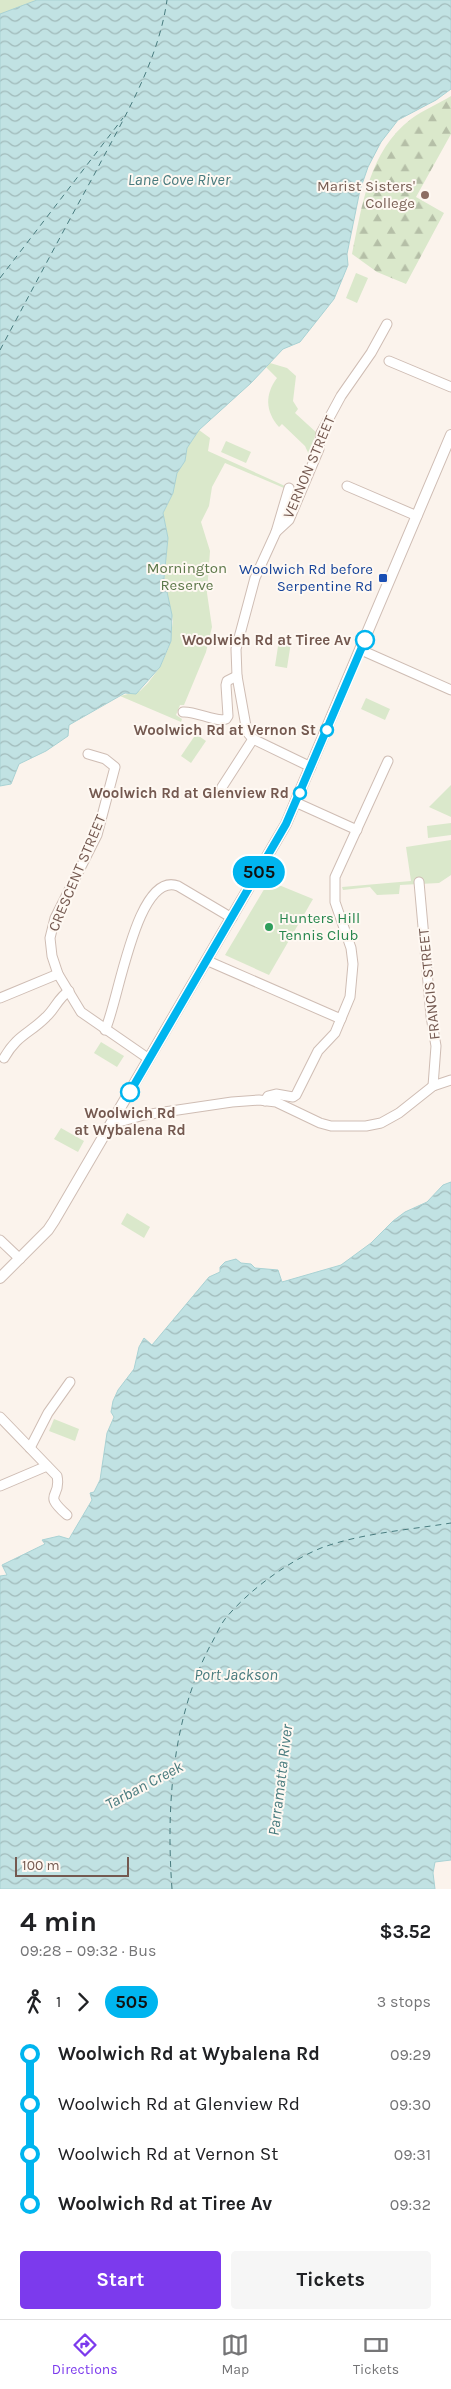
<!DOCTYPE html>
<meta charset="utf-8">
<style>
:root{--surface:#fff;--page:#f6f6f6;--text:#202124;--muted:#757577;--line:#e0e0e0;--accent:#7c3aed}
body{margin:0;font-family:Karla,sans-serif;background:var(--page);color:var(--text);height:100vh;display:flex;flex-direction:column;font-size:19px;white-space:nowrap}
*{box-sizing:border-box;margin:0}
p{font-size:16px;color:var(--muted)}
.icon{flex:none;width:28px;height:28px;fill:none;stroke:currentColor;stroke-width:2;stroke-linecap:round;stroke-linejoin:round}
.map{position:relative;height:1889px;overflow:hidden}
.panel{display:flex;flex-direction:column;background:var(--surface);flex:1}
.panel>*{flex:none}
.badge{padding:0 10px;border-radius:16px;font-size:18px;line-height:32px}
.scale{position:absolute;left:15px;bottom:12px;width:114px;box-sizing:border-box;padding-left:5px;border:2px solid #745950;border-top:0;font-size:14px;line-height:18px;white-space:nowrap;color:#745950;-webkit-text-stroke:4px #fef8f2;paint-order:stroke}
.map>.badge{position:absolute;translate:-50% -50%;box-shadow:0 0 0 2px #fff}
.legs{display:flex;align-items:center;gap:8px;height:55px;padding:0 20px;font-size:16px}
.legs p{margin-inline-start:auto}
.head{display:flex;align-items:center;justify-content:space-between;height:85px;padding:0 20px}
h1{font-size:28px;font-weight:700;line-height:38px}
.button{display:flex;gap:10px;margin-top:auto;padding:10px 20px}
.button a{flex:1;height:58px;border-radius:5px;background:var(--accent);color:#fff;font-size:20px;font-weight:700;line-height:58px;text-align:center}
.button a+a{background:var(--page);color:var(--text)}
ul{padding:0 20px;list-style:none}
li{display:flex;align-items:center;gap:18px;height:50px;font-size:19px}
li i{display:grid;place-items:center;width:8px;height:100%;margin:0 6px;background:currentColor}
li i::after{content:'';width:12px;height:12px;margin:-6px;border:4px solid;border-radius:50%;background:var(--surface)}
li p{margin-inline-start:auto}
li:first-child i{background:linear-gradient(#0000 50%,currentColor 0)}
li:last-child i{background:linear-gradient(currentColor 50%,#0000 0)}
.dock{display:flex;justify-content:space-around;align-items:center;height:70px;border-top:1px solid var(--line);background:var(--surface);font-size:14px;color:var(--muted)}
.dock a{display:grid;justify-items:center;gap:2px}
.dock .on{color:var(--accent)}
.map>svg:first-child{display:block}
.forest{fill:url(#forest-firs)}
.park{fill:#dae8cb}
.water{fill:url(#water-waves);stroke:#a9d2d4}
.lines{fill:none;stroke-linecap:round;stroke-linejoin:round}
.ferry{stroke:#487b7e;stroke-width:1;stroke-dasharray:6 5;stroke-linecap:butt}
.minor-casing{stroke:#cfbdb4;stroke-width:11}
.tertiary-casing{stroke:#cfbdb4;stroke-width:12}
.minor{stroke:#fff;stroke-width:9}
.tertiary{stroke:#fff;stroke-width:10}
.line-1-casing{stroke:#fff;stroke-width:11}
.line-1{stroke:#00b5ef;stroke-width:8}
.education-dot{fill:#8d6e63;stroke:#fef8f2;stroke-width:2}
.transit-dot{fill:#1a4fb4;stroke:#fef8f2;stroke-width:2}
.stop-1-dot{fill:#fff;stroke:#00b5ef;stroke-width:2.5}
.leisure-dot{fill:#2e9e5b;stroke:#fef8f2;stroke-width:2}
.labels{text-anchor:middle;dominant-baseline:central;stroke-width:4;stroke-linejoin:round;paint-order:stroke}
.education-label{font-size:15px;fill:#785e54;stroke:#fef8f2;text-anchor:end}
.street-label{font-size:15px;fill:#745950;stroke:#fef8f2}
.park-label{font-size:15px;fill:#5d784a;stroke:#fef8f2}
.transit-label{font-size:15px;fill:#164399;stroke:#fef8f2;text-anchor:end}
.stop-label{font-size:15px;font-weight:bold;fill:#745950;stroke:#fef8f2;text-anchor:end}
.leisure-label{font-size:15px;fill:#27864d;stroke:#fef8f2;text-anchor:start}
.water-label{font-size:16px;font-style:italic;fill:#487b7e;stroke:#fef8f2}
</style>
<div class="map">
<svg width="451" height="1889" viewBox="0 0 451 1889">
<defs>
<pattern id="forest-firs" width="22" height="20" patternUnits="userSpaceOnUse" patternTransform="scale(1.25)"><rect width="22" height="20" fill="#dae8cb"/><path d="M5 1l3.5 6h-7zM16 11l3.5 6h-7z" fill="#b5bfa7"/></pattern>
<pattern id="water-waves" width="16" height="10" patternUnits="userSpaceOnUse" patternTransform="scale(1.25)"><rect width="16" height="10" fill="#c1e2e3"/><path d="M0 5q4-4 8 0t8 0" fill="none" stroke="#a1baba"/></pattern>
</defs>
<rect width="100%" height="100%" fill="#fbf3ec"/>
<path class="forest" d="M451,96V134L416,197L444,213L406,284L377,272L352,254C362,206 369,151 411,119C423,110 438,104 451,96Z"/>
<g class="park">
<path d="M0,0H37L3,14H0Z"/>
<path d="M356,273L368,278L357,303L346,298Z"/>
<path d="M270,363L287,368L296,376L293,401L298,409L295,413L318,434L314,438L317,446L311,459L305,446L282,424L279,427C265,411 265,394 277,378L266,367Z"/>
<path d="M199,430L210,438L208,451L285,486L284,488L225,463L212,487L209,506L201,522L210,551L207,593L212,627L206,652L184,705H180L176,715L182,719L181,722L120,696L140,691L148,683L160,667L169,647L173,621L164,580L168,538L163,513L173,493L177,473L185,461L187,448Z"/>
<path d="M226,441L251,452L246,463L221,452Z"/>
<path d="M279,640L291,642L287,668L275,666Z"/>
<path d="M366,698L390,709L385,720L361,709Z"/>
<path d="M196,734L206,741L191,763L181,756Z"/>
<path d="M451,785V817L429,807Z"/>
<path d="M451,823V835L428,838L427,826Z"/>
<path d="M451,840V875L439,883L400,885L399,894L377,895L370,887L343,890L342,887L411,881L406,847Z"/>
<path d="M269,881L313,899L269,975L225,955Z"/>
<path d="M101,1042L124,1056L117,1067L94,1053Z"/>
<path d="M61,1128L84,1141L78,1152L54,1139Z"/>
<path d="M127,1213L150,1227L144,1238L121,1224Z"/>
<path d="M54,1419L79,1429L75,1441L49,1431Z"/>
</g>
<g class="water">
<path d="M37,0H451V89L436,100L398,120L381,142L368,167L360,190L347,254L348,265L334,299L300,342L283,349L251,383L199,430L187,448L185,461L177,473L173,493L163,513L168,538L164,578L172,615L171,641L160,667L136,694L125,693L69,725L68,736L46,751L19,764L11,784L0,786V14Z"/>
<path d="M451,1182V1860L435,1862L433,1873L435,1889H0V1576L7,1575L2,1565L45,1544L42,1540L59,1536L69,1539L92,1500L90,1493L94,1492L100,1480L107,1433L114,1417L111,1412L113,1401L118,1390L134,1369L139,1347L144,1338L152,1345L209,1277L220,1272V1267L225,1262L236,1259L241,1263L251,1264L255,1268L278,1270L282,1282L341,1265L371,1243L393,1221L405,1212L427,1202L443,1185Z"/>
</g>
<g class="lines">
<g class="ferry">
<path d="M0,278L123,118"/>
<path d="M0,350C31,292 62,233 94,175C123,119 158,63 167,0"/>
<path d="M172,1889C166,1808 172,1719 210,1646C215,1638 219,1627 225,1619C248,1591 287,1562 321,1548C362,1533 408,1530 451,1523"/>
</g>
<defs>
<g id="minor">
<path d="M389,361L451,387"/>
<path d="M347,486L417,516"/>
<path d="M276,532L289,488"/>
<path d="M361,650L451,690"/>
<path d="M183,712C196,711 217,723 226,719L228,716L226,685L227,681L237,676"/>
<path d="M88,754L105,759L115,767L97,835L55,918L50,938L52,956L58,974L81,1012L149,1059"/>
<path d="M311,767L253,739L247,732L237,676L236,649L255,578L276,532L289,520L319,449L321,433L341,396L371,353L387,324"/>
<path d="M222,787L253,739"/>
<path d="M295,802L357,830"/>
<path d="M419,882L431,1016L436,1046L433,1086"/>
<path d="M208,961L341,1019"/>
<path d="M0,998L58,974"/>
<path d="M105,1030C118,1005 136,870 178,886L232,918"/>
<path d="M4,1058C17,1035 29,1034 46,1017C55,1009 58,998 69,991"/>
<path d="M265,1101L268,1096L276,1094L293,1097L296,1095L318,1051L335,1033L350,997L353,964L351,948L335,902V877L388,761"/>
<path d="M112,1124L144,1115L232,1102L259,1100L276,1102L320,1123L331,1126H366L381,1123L399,1113L433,1086L451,1080"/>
<path d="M0,1240L20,1259"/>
<path d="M0,1417L57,1476C62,1499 41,1492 67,1515"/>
<path d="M30,1448L48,1413L70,1382"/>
<path d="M0,1486L47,1466"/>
</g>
<path id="tertiary" d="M0,1278L48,1230L54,1221L286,824L451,435"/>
</defs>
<use href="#minor" class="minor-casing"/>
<use href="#tertiary" class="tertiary-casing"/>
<use href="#minor" class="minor"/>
<use href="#tertiary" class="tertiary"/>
</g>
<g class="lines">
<defs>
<path id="line-1" d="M130,1092L286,824L365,640"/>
</defs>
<use href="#line-1" class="line-1-casing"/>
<use href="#line-1" class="line-1"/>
</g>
<circle class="education-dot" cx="425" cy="195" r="5"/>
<rect class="transit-dot" x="378" y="573" width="10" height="10" rx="2.5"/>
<g class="stop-1-dot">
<circle cx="365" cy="640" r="9"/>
<circle cx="327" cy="730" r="6"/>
<circle cx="300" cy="793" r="6"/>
<circle cx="130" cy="1092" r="9"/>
</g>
<circle class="leisure-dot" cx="269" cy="927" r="5"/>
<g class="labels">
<g class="education-label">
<text x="415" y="186">Marist Sisters'<tspan x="415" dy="17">College</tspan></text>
</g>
<g class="street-label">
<text transform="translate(309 467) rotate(-67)">VERNON STREET</text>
<text transform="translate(77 873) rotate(-67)">CRESCENT STREET</text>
<text transform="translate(429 984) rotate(-96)">FRANCIS STREET</text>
</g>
<g class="park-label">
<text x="187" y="568">Mornington<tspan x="187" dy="17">Reserve</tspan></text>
</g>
<g class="transit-label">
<text x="373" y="569">Woolwich Rd before<tspan x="373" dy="17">Serpentine Rd</tspan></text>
</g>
<g class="stop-label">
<text x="351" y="640">Woolwich Rd at Tiree Av</text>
<text x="316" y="730">Woolwich Rd at Vernon St</text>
<text x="289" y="793">Woolwich Rd at Glenview Rd</text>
<text x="130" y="1113" text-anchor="middle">Woolwich Rd<tspan x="130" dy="17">at Wybalena Rd</tspan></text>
</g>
<g class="leisure-label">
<text x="279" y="918">Hunters Hill<tspan x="279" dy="17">Tennis Club</tspan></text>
</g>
<g class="water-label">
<text x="179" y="179">Lane Cove River</text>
<text x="236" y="1674">Port Jackson</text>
<text transform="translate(280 1780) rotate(-83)">Parramatta River</text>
<text transform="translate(144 1785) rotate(-28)">Tarban Creek</text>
</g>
</g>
</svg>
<div class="scale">100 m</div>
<b class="badge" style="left:259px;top:872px;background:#00b5ef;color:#111">505</b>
</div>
<section class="panel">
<div class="head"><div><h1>4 min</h1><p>09:28 – 09:32 · Bus</p></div><b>$3.52</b></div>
<div class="legs"><svg class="icon" aria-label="walk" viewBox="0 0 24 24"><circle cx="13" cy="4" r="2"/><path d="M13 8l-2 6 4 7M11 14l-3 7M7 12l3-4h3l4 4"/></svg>1<svg class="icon" aria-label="forward" viewBox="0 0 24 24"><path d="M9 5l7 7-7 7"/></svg><b class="badge" style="background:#00b5ef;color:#111">505</b><p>3 stops</p></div>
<ul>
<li><i style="color:#00b5ef"></i><b>Woolwich Rd at Wybalena Rd</b><p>09:29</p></li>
<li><i style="color:#00b5ef"></i><span>Woolwich Rd at Glenview Rd</span><p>09:30</p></li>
<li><i style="color:#00b5ef"></i><span>Woolwich Rd at Vernon St</span><p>09:31</p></li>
<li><i style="color:#00b5ef"></i><b>Woolwich Rd at Tiree Av</b><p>09:32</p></li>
</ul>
<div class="button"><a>Start</a><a>Tickets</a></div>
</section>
<nav class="dock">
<a class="on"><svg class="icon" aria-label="directions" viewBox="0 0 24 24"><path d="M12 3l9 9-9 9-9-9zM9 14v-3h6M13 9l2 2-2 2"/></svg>Directions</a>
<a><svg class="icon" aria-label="map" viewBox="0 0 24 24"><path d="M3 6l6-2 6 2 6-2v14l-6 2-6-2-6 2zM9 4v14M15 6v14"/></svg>Map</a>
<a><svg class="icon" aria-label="tickets" viewBox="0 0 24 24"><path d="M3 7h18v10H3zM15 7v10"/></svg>Tickets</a>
</nav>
